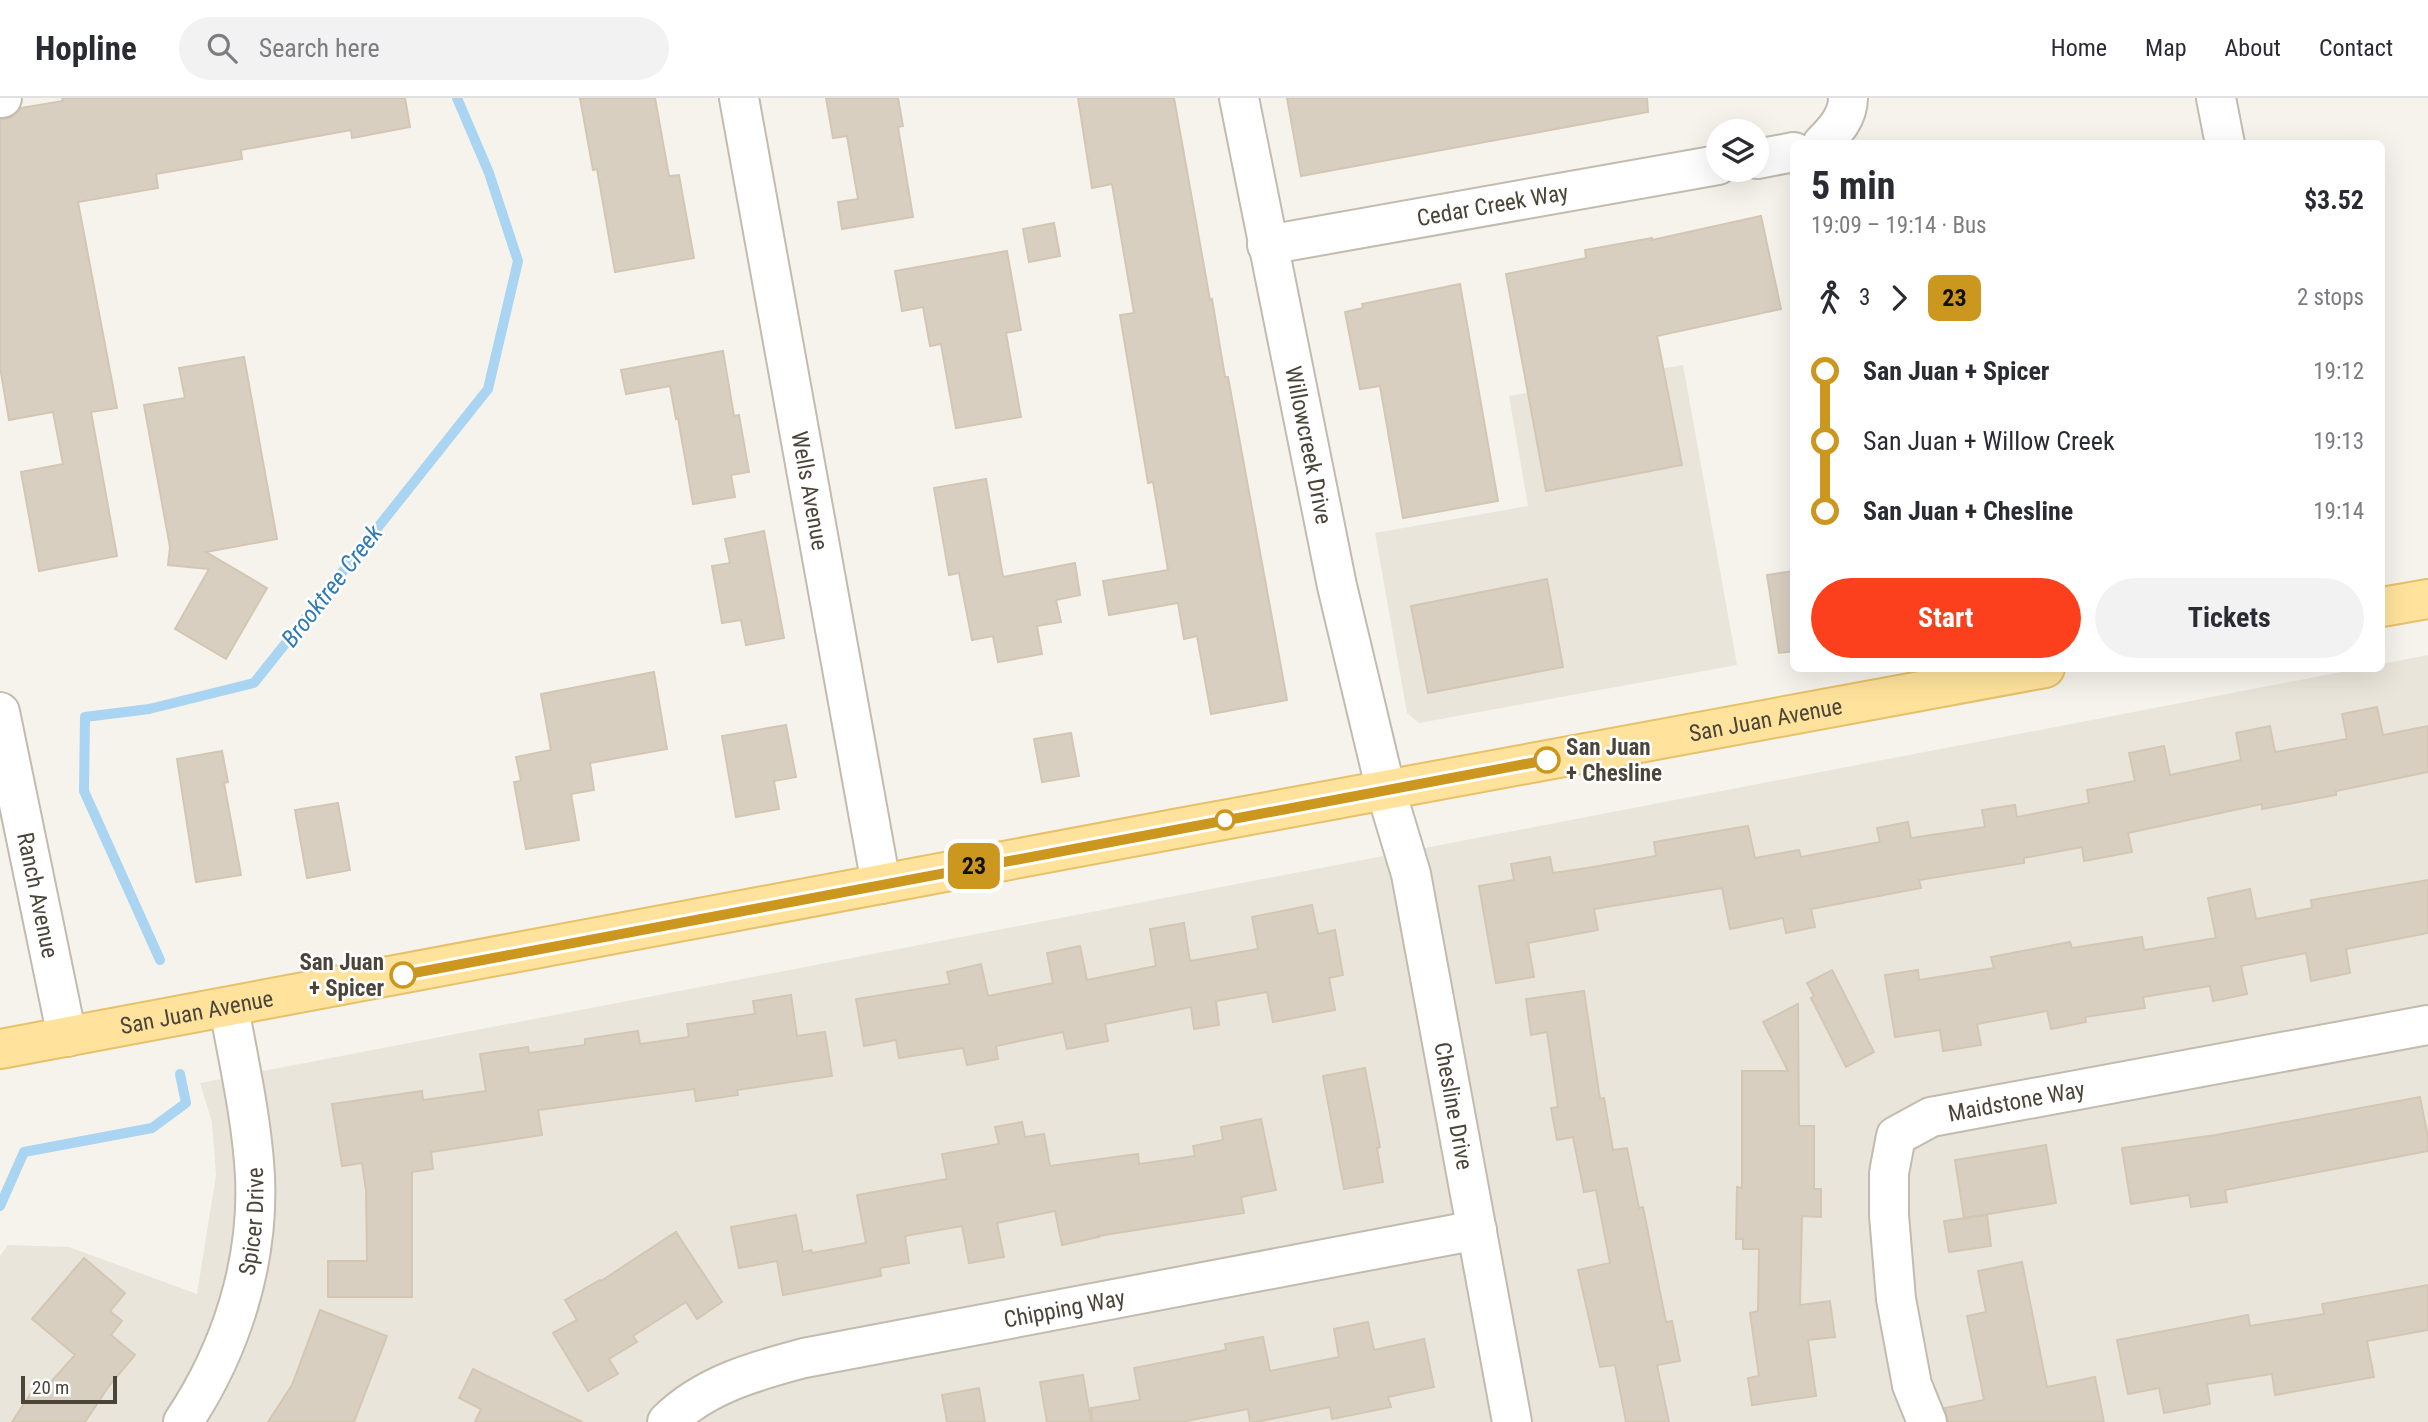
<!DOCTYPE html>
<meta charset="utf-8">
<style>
:root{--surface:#fff;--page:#f2f2f3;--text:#2b2b33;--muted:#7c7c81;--line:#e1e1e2;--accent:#fc3f1d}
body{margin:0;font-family:"Roboto Condensed",sans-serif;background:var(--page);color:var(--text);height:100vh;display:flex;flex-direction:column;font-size:26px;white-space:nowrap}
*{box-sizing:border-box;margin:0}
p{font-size:23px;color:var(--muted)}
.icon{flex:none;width:38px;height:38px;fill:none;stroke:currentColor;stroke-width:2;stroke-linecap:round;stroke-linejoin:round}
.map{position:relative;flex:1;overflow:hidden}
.sheet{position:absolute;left:1790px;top:42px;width:595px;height:532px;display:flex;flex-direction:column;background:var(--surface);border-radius:10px;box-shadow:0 7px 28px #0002}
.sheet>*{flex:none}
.badge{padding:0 14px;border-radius:10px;font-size:24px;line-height:46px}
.buttons{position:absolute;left:1706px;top:21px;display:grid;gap:14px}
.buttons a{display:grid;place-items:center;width:63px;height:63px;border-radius:50%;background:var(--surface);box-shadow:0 7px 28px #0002;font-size:35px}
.scale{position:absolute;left:21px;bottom:18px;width:96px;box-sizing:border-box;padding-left:7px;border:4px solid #4b4439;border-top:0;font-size:19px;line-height:24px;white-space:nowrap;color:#4b4439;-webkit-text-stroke:5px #fff;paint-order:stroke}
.map>.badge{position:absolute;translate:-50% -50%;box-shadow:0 0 0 4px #fff}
.legs{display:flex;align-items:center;gap:10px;height:77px;padding:0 21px;font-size:23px}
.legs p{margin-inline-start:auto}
.headline{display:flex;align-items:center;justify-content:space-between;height:119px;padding:0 21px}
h1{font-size:38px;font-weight:700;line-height:52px}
.action{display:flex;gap:14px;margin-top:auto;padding:14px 21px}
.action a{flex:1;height:80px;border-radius:42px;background:var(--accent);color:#fff;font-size:28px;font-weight:700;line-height:80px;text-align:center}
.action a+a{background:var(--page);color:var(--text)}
ul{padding:0 21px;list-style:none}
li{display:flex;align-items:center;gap:24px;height:70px;font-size:26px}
li i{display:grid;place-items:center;width:10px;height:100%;margin:0 9px;background:currentColor}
li i::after{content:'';width:18px;height:18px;margin:-9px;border:5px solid;border-radius:50%;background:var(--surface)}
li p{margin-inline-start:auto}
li:first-child i{background:linear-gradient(#0000 50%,currentColor 0)}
li:last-child i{background:linear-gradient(currentColor 50%,#0000 0)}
header{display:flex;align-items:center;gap:42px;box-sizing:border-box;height:98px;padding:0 35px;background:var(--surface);border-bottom:2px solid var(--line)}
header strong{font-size:33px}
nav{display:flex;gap:38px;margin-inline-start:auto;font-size:24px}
.search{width:490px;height:63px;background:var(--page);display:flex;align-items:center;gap:18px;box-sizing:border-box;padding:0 24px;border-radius:38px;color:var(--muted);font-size:26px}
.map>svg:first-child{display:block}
.residential{fill:#eae5da}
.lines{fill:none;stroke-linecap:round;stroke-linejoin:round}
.stream{stroke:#a9d4f2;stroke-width:10}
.building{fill:#d8cfc1;stroke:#d3c7b4;stroke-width:2}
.minor-casing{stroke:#c2bbae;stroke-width:42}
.major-casing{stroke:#e6c16a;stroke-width:42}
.minor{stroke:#fff;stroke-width:38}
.major{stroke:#ffe39c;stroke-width:38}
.line-1-casing{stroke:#fff;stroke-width:16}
.line-1{stroke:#cb971e;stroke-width:10}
.stop-1-dot{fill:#fff;stroke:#cb971e;stroke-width:3.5}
.labels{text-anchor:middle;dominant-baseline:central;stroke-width:5;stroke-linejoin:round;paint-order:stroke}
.street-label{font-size:23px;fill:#4b4439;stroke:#fff}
.stop-label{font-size:23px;font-weight:bold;fill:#4b4439;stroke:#fff;text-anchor:start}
.water-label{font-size:24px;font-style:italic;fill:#2e7ab2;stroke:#fff}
</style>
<header>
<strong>Hopline</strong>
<div class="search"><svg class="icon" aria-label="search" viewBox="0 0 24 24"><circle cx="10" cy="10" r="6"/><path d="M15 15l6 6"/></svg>Search here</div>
<nav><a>Home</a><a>Map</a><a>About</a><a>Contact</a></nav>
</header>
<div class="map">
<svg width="2428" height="1324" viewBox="0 0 2428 1324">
<rect width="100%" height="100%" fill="#f6f3ec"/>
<g class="residential">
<path d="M1683,267L1737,567L1419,625L1407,615L1375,435L1528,408L1509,298Z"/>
<path d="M2428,557V1324H0V1158L8,1147L69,1149L197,1196L216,1077L212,1024L200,985L2357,571L2382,570V566Z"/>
</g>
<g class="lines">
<g class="stream">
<path d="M160,862L84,693L85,619L149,611L254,585L488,291L518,163L489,75L457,0"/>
<path d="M0,1108L24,1054L152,1030L186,1005L180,976"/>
</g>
</g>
<g class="building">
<path d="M62,0H405L410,29L352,40L351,32L241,52L242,61L156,76L158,90L78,104L117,310L91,314L117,458L39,473L21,374L63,366L53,314L9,322L0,269V22L12,19L21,10L63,3Z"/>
<path d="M580,0H655L669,78L679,77L694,160L615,174L597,71L593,72Z"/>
<path d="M826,0H898L903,28L898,29L913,119L842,131L838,104L858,101L847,38L833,40Z"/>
<path d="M1078,0H1174L1210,202L1212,201L1225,279H1228L1287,602L1211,616L1197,538L1184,541L1178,505L1109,517L1103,483L1168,472L1153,384L1148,385L1120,217L1134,215L1112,86L1092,90Z"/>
<path d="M1287,0H1647L1648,14L1301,78Z"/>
<path d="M1761,118L1781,211L1657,238L1682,367L1546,393L1506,176L1586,160L1585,152L1652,140V142Z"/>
<path d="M1054,125L1060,158L1029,164L1023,131Z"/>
<path d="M1007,153L1021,232L1006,235L1021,319L956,330L941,246L930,248L923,209L902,213L895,173Z"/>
<path d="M1460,186L1498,403L1403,420L1380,288L1360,291L1345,214L1363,210L1362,206Z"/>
<path d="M723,253L734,318L739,317L749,374L731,377L735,399L693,406L678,320L676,321L670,288L626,296L621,272Z"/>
<path d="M244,259L277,441L206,454L267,490L226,561L175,531L209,471L168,467L170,449L144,307L185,300L179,270Z"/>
<path d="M986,381L1003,479L1075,465L1080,497L1056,502L1061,524L1037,528L1042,556L998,564L993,538L972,542L959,475L949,477L934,390Z"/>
<path d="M764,433L784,540L746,547L741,522L722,525L712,468L730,465L725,441Z"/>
<path d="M1794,473V553L1779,555L1767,477Z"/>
<path d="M1547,481L1563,569L1428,595L1411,508Z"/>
<path d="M654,574L667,651L590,665L594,692L571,696L579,742L526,751L514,684L521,683L516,659L551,652L541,596Z"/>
<path d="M2377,609L2383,637L2428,628V674L2336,693V697L2262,711V706L2128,735L2132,754L2084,763L2082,749L2024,760V765L1919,782L1921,790L1811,811L1815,829L1786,835L1783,820L1730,831L1722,790L1594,811L1598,832L1528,845L1534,879L1496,885L1479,788L1514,782L1511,766L1550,759L1553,775L1587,770L1656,758L1654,744L1748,728L1755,760L1799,752L1801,759L1880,744L1877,730L1908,724L1911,740L1985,729L1982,712L2015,707L2017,719L2089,705L2087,692L2135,683L2129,655L2164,648L2170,677L2241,662L2236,635L2270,628L2275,654L2347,641L2342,616Z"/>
<path d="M786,627L796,679L774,683L779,711L736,719L722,638Z"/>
<path d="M1071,635L1079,678L1042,684L1034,641Z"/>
<path d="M222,653L228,684L224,685L241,777L196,784L177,661Z"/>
<path d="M338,705L350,772L307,780L295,712Z"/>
<path d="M2428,782V835L2346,851L2350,875L2311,883L2306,855L2241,868L2247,896L2213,903L2210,888L2143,899L2145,910L2085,919L2086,924L2051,931L2047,913L1977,926L1981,947L1943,953L1940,932L1895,939L1885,877L1918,872L1919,882L1994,870L1991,859L2070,844L2072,850L2142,839L2144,852L2216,840L2208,800L2250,791L2256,821L2312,810L2311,802Z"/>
<path d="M1312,807L1318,836L1335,832L1343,877L1329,880L1335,912L1273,924L1267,894L1216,903L1219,927L1194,931L1191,909L1105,926L1108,943L1067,951L1063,934L996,948L998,961L967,967L963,950L899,960L896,942L864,948L856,901L950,886L947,874L981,866L988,898L1053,885L1047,855L1080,848L1087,882L1156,868L1150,831L1184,825L1190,863L1258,851L1252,819Z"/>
<path d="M1832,872L1874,954L1846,969L1811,900L1814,898L1807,885Z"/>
<path d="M1584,893L1600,1001L1604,1000L1613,1052L1627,1050L1639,1110L1643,1109L1666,1224L1672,1223L1680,1263L1657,1267L1669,1324H1626L1615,1267L1600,1269L1578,1172L1610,1165L1596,1092L1584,1094L1573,1039L1557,1042L1551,1010L1558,1009L1547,934L1531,937L1526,901Z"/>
<path d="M791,897L797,938L825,934L832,978L737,992L738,997L696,1003L694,991L538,1012L542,1037L431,1054L433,1071L412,1074V1199H328V1163H367L366,1092L362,1065L342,1068L332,1006L422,993L423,1002L486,993L480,956L528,949L529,955L585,947V941L638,933L640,946L689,939L687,926L755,916L753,903Z"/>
<path d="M1798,906L1799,1028H1814V1091H1821V1119L1802,1118L1800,1207L1830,1203L1835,1239L1808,1242L1816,1298L1752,1307L1748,1280L1759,1278L1750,1215L1758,1213L1759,1151H1743V1141H1736L1737,1089L1742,1090V973H1788L1763,924Z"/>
<path d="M1365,970L1380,1049L1377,1050L1383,1084L1344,1091L1323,978Z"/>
<path d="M2420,999L2428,1040V1053L2225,1092L2227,1104L2191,1109L2189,1097L2131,1106L2122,1050L2216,1037Z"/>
<path d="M1261,1021L1276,1092L1241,1099L1244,1115L1098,1138L1099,1139L1062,1147L1055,1113L997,1125L1004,1159L969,1165L962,1128L905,1138L909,1165L880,1170L881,1178L783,1197L777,1163L739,1170L731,1129L796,1117L803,1154L811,1152L812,1155L866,1145L857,1097L947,1081L942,1056L999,1046L995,1029L1022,1024L1025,1039L1044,1036L1050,1068L1138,1056L1139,1066L1195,1058L1193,1048L1223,1042L1221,1029Z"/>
<path d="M2046,1047L2056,1105L1964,1120L1955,1062Z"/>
<path d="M1987,1117L1991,1148L1949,1154L1944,1123Z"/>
<path d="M676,1134L722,1204L697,1221L686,1204L633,1238L637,1244L609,1261L618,1276L588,1293L553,1235L577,1222L565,1202L600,1182L601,1183Z"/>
<path d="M84,1160L125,1195L110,1213L122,1223L111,1237L135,1257L109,1288L85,1324H12L35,1289L42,1294L75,1257L32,1221Z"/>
<path d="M2022,1164L2047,1289L2095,1279L2104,1324H1948L1945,1310L1984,1302L1967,1218L1986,1214L1978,1173Z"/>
<path d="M2428,1187V1232L2367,1243L2374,1279L2275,1297L2272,1276L2207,1286L2210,1306L2164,1315L2159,1290L2128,1296L2117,1242L2248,1217L2250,1228L2324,1216L2322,1206Z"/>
<path d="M320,1212L387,1238L354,1324H268L292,1287Z"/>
<path d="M1368,1224L1374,1252L1424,1241L1434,1289L1388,1299L1391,1309L1332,1321L1330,1309L1256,1324H1250L1248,1311L1181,1324H1092L1091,1310L1140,1302L1134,1270L1226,1252L1225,1246L1263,1239L1270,1273L1339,1259L1334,1231Z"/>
<path d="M473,1271L582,1324H475L481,1311L459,1300Z"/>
<path d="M1083,1277L1091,1324H1047L1040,1284Z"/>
<path d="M979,1290L985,1324H947L942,1297Z"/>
</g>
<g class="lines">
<defs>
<g id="minor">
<path d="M0,0H2"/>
<path id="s1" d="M739,0L881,786"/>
<path id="s2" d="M1239,0L1337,488L1386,693L1411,776L1512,1324"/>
<path d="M2216,0L2225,46"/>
<path d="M1822,46C1835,33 1848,19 1848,0"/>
<path d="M1757,61L1794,54"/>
<path id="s3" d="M1267,147L1718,67"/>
<path id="s4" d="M0,614L67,939"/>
<path id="s5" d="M183,1324C231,1252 259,1165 255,1078C252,1022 239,965 229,910"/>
<path id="s6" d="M667,1324C704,1287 755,1273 804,1260L1477,1132"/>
<path id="s7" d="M1927,1324L1912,1287L1896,1201L1889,1117V1075L1896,1038L1931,1019L2428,927"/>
</g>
<g id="major">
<path d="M2382,509L2428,501"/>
<path id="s8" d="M0,951L1180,730L2045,570"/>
</g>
</defs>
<use href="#minor" class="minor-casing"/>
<use href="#major" class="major-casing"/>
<use href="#minor" class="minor"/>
<use href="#major" class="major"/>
</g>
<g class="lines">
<defs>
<path id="line-1" d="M403,877L1547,662"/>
</defs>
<use href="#line-1" class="line-1-casing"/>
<use href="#line-1" class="line-1"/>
</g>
<g class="stop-1-dot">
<circle cx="1547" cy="662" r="12"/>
<circle cx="1225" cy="722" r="9"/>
<circle cx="403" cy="877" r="12"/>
</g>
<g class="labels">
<g class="street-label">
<text stroke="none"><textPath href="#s3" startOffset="229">Cedar Creek Way</textPath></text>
<text stroke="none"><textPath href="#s2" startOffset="354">Willowcreek Drive</textPath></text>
<text stroke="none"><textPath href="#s1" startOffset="399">Wells Avenue</textPath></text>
<text stroke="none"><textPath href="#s8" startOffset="1796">San Juan Avenue</textPath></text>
<text stroke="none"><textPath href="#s4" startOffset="187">Ranch Avenue</textPath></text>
<text stroke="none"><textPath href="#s8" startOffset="200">San Juan Avenue</textPath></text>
<text stroke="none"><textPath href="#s7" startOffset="418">Maidstone Way</textPath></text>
<text stroke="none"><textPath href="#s2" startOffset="1031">Chesline Drive</textPath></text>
<text stroke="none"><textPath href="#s5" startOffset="215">Spicer Drive</textPath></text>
<text stroke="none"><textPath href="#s6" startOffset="418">Chipping Way</textPath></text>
</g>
<g class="stop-label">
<text x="1566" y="649">San Juan<tspan x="1566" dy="26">+ Chesline</tspan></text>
<text x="384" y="864" text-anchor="end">San Juan<tspan x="384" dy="26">+ Spicer</tspan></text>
</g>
<g class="water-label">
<text transform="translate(332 488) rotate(-52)">Brooktree Creek</text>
</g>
</g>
</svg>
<div class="buttons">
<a><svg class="icon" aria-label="layers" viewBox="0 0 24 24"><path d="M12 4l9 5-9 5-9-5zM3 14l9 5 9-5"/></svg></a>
</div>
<div class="scale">20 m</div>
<b class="badge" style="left:974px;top:768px;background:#cb971e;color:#111">23</b>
<section class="sheet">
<div class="headline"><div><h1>5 min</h1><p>19:09 – 19:14 · Bus</p></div><b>$3.52</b></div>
<div class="legs"><svg class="icon" aria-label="walk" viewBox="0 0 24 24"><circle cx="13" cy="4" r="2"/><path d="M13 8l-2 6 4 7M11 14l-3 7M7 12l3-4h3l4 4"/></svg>3<svg class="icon" aria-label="forward" viewBox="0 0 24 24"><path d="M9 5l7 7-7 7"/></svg><b class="badge" style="background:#cb971e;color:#111">23</b><p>2 stops</p></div>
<ul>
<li><i style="color:#cb971e"></i><b>San Juan + Spicer</b><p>19:12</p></li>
<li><i style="color:#cb971e"></i><span>San Juan + Willow Creek</span><p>19:13</p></li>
<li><i style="color:#cb971e"></i><b>San Juan + Chesline</b><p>19:14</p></li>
</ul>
<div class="action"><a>Start</a><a>Tickets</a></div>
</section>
</div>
